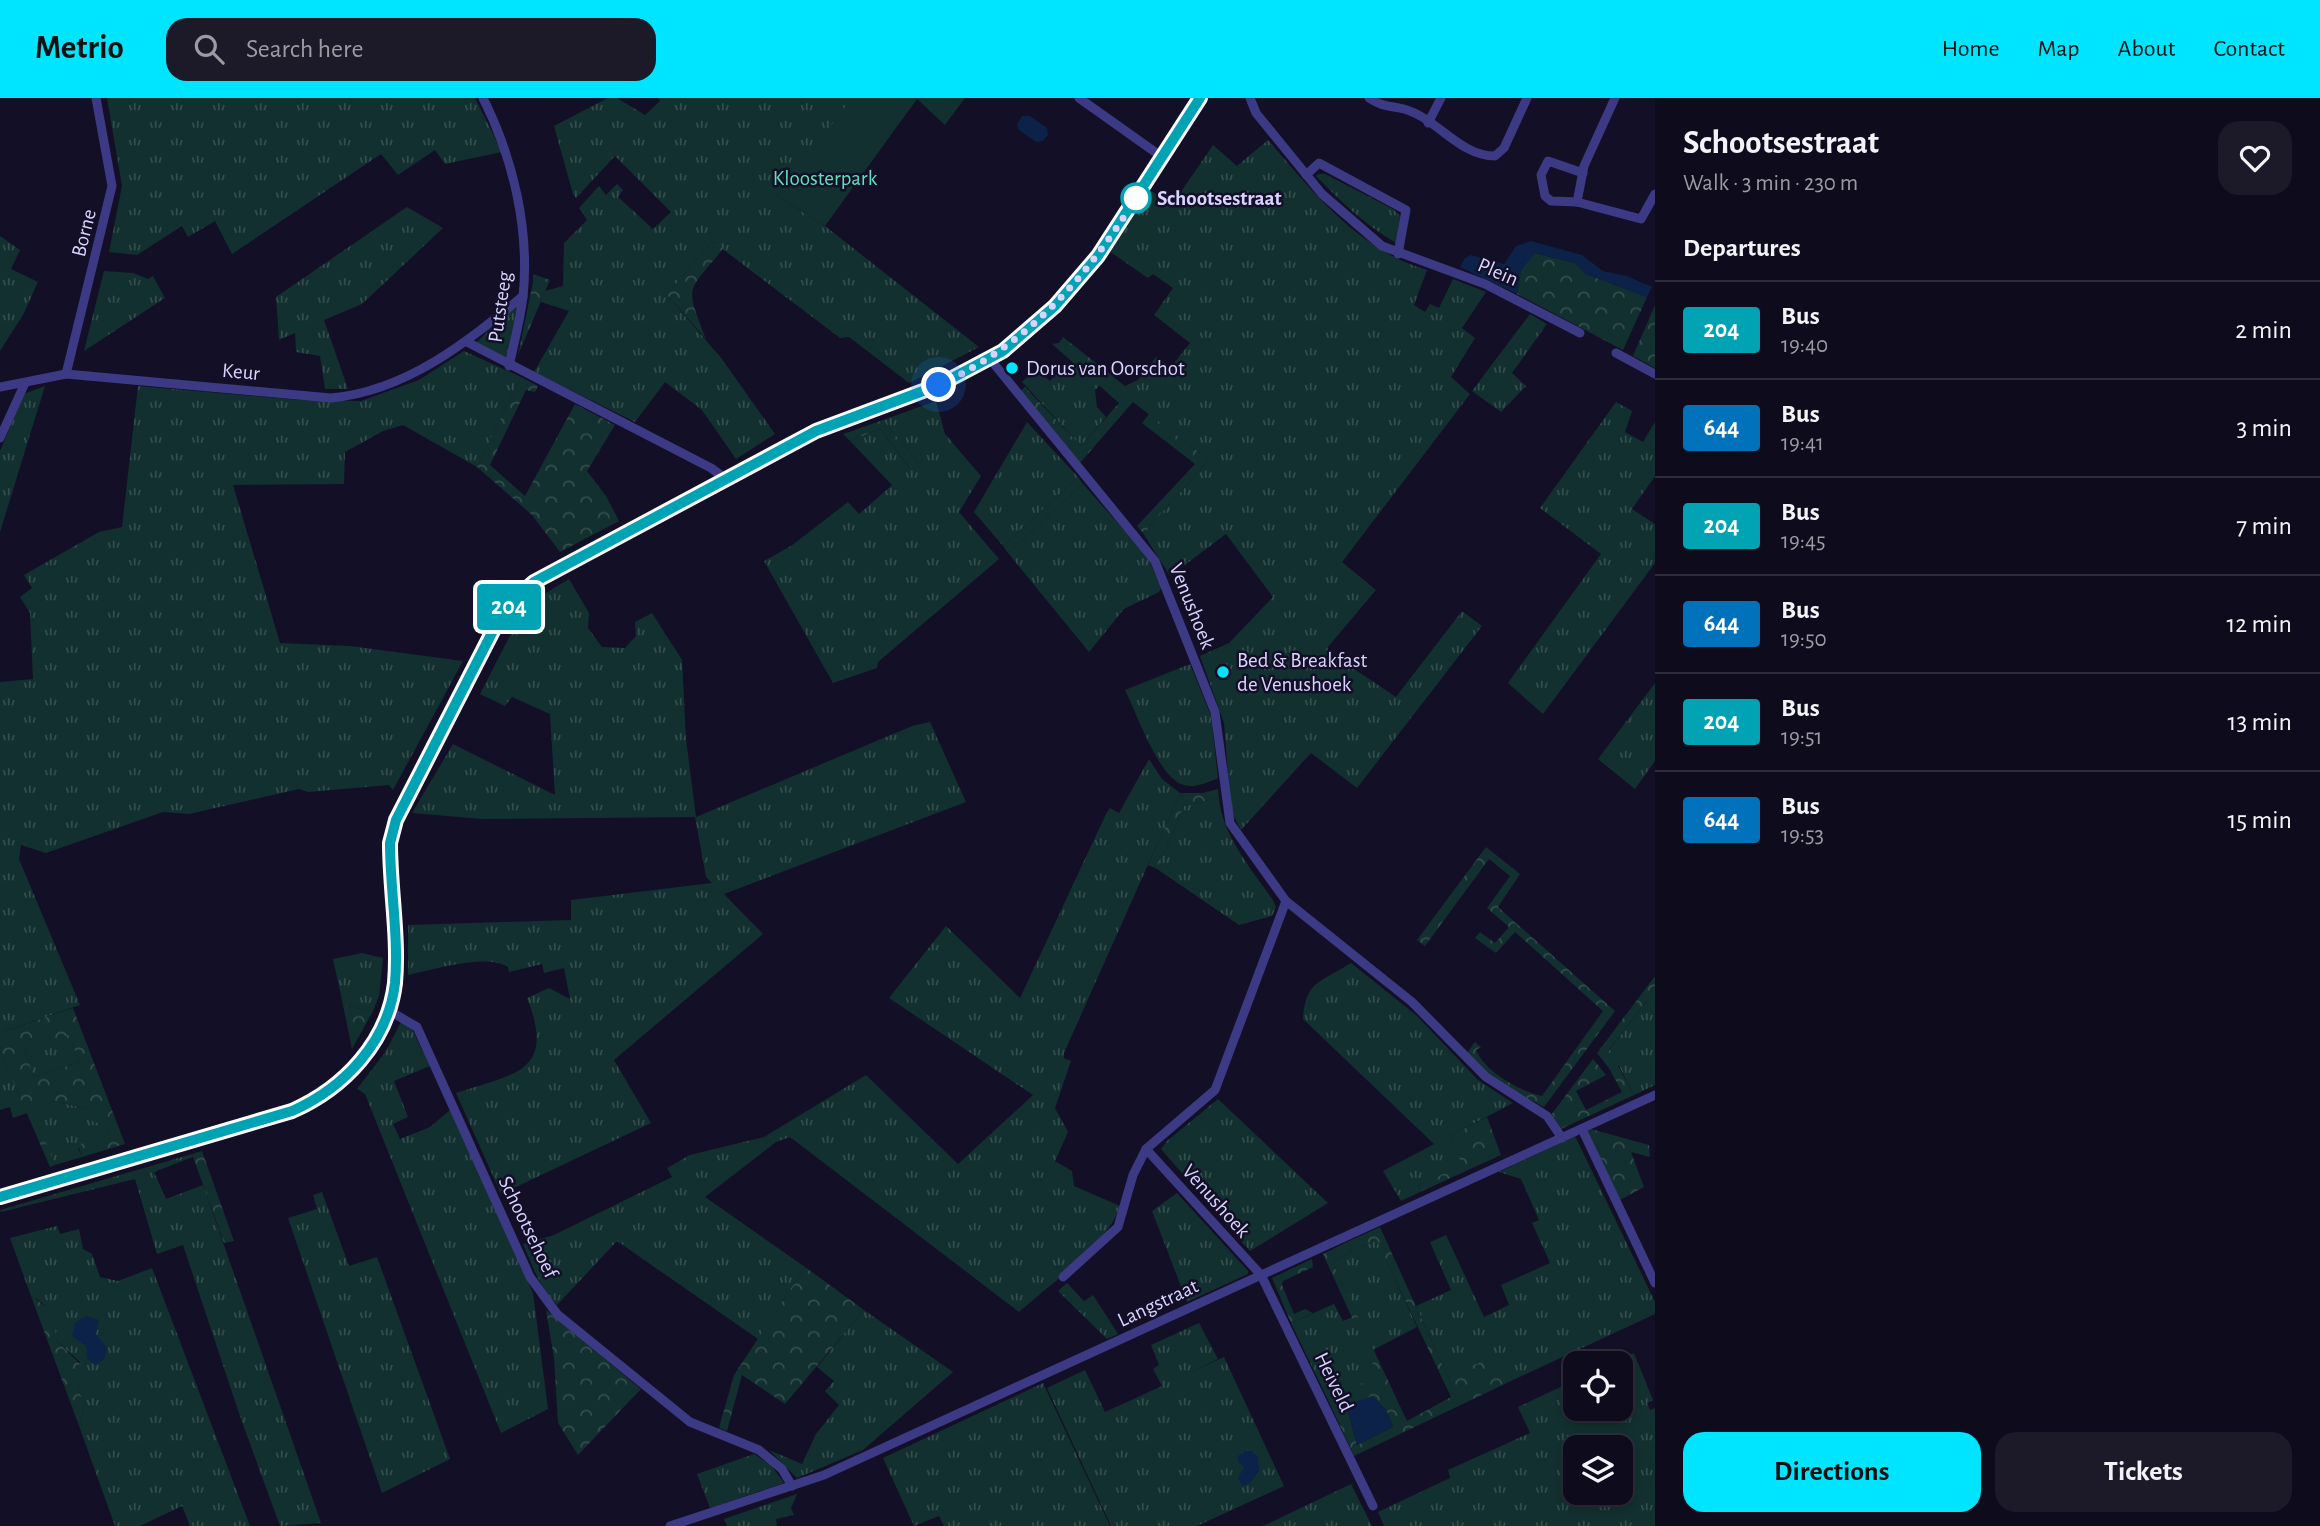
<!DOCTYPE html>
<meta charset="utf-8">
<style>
:root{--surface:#0e0b1c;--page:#1c1929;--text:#f1f3f6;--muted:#9b9ba3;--line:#2e2b3b;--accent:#00e5ff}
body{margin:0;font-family:"Alegreya Sans",sans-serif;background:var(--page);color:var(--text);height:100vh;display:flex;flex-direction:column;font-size:26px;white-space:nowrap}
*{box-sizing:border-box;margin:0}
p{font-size:23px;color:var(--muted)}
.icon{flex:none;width:38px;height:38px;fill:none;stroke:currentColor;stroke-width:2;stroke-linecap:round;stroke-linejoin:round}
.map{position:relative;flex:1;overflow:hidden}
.sheet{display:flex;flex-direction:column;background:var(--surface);width:665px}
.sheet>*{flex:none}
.badge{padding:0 14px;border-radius:5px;font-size:24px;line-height:46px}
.buttons{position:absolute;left:1563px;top:1253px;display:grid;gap:14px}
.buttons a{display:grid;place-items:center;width:70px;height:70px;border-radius:14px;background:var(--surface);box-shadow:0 4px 10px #0003,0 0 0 2px var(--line);font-size:35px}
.you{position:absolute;width:35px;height:35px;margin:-18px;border:5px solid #fff;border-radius:50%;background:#1a73e8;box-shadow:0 0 0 10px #1a73e833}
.map>.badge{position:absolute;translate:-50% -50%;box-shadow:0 0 0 4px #fff}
h2{padding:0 28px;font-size:26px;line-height:63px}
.round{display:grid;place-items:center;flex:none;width:74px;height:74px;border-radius:21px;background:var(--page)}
.summary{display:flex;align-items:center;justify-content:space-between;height:119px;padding:0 28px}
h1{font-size:33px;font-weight:600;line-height:52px}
.action{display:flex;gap:14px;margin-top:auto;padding:14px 28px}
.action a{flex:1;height:80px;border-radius:21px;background:var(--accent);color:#111;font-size:28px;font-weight:600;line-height:80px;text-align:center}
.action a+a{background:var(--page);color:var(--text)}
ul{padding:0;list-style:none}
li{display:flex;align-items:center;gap:21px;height:98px;padding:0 28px;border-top:2px solid var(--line)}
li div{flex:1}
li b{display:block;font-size:26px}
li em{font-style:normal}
li .badge{min-width:77px;font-weight:700;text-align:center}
header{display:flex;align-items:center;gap:42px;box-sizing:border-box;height:98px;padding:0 35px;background:var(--accent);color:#111}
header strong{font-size:33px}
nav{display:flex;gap:38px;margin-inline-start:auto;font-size:24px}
.search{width:490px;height:63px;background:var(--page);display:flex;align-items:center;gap:18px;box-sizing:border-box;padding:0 24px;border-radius:21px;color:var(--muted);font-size:26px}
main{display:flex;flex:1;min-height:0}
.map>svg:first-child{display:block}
.grass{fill:url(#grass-tufts);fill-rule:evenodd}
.forest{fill:url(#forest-crowns);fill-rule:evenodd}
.green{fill:#12302f}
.water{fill:#0c2248}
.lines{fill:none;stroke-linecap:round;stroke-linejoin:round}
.minor{stroke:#3d3a85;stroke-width:9}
.major{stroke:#c25bff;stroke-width:10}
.line-casing{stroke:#fff;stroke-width:16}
.line{stroke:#00a3b4;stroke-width:10}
.walk{stroke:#d9d4ff;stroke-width:7;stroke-dasharray:0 12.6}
.stop-dot{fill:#fff;stroke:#00a3b4;stroke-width:3.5}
.poi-dot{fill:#00e5ff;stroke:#130f26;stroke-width:2.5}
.labels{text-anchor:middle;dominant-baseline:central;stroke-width:5;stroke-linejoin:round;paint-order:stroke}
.park-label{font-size:21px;fill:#5fe0c0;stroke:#130f26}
.stop-label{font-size:21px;font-weight:bold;fill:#d9d4ff;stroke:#130f26;text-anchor:start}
.street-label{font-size:21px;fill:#d9d4ff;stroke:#130f26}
.poi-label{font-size:21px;fill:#d9d4ff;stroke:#130f26;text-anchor:start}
</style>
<header>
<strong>Metrio</strong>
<div class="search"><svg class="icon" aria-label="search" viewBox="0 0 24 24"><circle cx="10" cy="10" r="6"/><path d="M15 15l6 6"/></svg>Search here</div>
<nav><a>Home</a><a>Map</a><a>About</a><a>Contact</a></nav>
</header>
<main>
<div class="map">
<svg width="1655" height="1428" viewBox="0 0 1655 1428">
<defs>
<pattern id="grass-tufts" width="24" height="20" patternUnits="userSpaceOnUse" patternTransform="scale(1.75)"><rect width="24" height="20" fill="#12302f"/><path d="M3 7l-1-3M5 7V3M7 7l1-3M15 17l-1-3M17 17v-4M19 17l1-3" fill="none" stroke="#344d4e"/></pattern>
<pattern id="forest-crowns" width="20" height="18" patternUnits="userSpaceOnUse" patternTransform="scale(1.75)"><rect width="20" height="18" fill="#12302f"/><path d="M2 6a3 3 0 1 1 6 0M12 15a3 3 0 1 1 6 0" fill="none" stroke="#344d4e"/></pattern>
</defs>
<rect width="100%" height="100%" fill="#130f26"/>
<g class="grass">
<path d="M107,0H475L502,54L445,66L435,52L398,77L381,56L232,156L215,123L188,139L182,128L137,157L109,154L122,88Z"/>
<path d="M608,0H617L645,17L660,3L658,0H853L777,98L825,128L979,249L909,285L849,239L840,240L712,143L667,197L722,261L775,336L736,361L702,312L665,284L635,324L534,274L569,213L541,204L545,193L563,188L564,145L587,122L579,110L599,88L606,97L617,86L623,92L618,99L653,131L671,114L615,58L576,100L573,96L554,28Z"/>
<path d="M1268,42C1312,93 1359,153 1427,172L1414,207L1425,214L1430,206L1439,210L1453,181L1486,194L1462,230L1475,240L1451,279L1470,296L1342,464L1376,492L1327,550L1333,557L1396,599L1462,513L1482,528L1357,690L1311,655L1241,732L1231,713L1224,625L1200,558L1229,545L1273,499L1226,436L1170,478L1143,435L1209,362L1121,295L1125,288L1138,282L1156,259L1171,269L1190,245L1154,217L1173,190L1153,176L1148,180L1109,153L1150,92L1172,107L1213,47L1237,68Z"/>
<path d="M1319,76H1325L1393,111L1400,118L1396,145C1364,126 1341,104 1316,78Z"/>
<path d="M407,109L443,130L362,206L324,222L348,291H325L320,258L296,254L295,235L279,242L276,199Z"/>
<path d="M0,138L20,152L11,171L38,184L23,217L0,253Z"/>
<path d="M104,173L133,175L148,181L153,178L165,200L84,253Z"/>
<path d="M519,202L507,260L476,245Z"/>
<path d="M1530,216L1547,226L1512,275L1526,288L1501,314L1472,293Z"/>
<path d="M464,253L521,279L477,369L403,327L383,333L345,354L344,386L233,387L280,545L350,548L463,563L393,692L389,687L308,694L299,691L189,716L163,714L46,755L21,747L19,761L80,907L0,935V584L33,581L30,515L20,499L32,490L24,477L99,434L122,429L138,288L300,302L361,303L419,282Z"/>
<path d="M1074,264L1100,287L1095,292L1097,309L1106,319L1081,348L1022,284L1036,271L1050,283L1062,269L1067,272Z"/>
<path d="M45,288L0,434V353L24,296Z"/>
<path d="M936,303L945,336L981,378L959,414L999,461L878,564L877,570L833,585L764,463L791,448L848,404L859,416L892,387L850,343L880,331L910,370L918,364L883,322Z"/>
<path d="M1616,304L1632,313L1625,334L1643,344L1655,324V378L1632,411L1655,426V465L1543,616L1508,585L1601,456L1540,410Z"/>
<path d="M1027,324L1078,379L1003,448L974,414Z"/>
<path d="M1083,386L1148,459L1161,490L1159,494L1124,511L1089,554L1008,455Z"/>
<path d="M569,481L589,515L588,530L602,549L625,550L636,538L635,524L652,515L682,562L686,641L696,719L912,628L930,624L966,704L724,796L763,836L614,962L651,1025L501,1096L456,995C513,976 557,975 527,900L549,890L570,901L564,870L544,875L542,866L509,874L508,869C486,855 433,872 408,877V827L571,822V802L712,785L706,779L695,719L482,721L412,715L453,646L555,697L550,616L512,599L505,608L480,596L519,520L536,501Z"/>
<path d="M1190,566L1211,618L1218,680C1207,685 1193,691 1181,686C1158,677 1136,614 1125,592Z"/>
<path d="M1655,585V663L1635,691L1598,661Z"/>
<path d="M1149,661L1162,681L1180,695L1064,955V960L1071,963L1055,1010L1068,1034L1055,1063L1072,1073L1074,1088L1120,1108C1109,1145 1048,1188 1019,1214L790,1039L776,1044L705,1099L805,1169L758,1241L617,1143L557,1207C540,1190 532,1167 523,1146L554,1137L672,1079L667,1070L690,1057L764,1039L866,977L958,1066L1033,997L889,900L946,828L1020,900L1106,716L1110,710L1119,715Z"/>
<path d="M1219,700C1222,737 1252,772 1273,802L1276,809L1272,818L1239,827L1157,771L1184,708Z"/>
<path d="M362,855L383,860L379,898L373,913L343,907L333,861Z"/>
<path d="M1351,865L1416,917L1478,982L1513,1005L1450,1038L1463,1067L1418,1088L1420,1094L1401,1103L1383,1073L1434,1046L1303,921C1305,883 1321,884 1351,865Z"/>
<path d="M1646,904L1655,917V987L1634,997L1619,968L1610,972L1608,969L1614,964L1607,955Z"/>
<path d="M401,924L410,927L430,968L394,983L408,1019L393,1026L400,1041L430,1029L450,1012L533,1195L548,1311L501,1335L365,996L357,991L386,953Z"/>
<path d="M69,936L79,964L34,979L24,952Z"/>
<path d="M0,953L27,1015L13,1020L10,1009L0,1012Z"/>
<path d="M1218,1001L1328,1105L1250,1153L1161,1051L1167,1043Z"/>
<path d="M53,1003L84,1010L106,1026L109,1036L78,1050L82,1059L55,1067L33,1015Z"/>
<path d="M1575,1038L1655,1204V1216L1513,1282L1501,1256L1448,1279L1416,1208L1451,1192L1430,1144L1446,1137L1484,1219L1509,1207L1501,1187L1550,1165L1532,1125L1539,1122L1521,1081L1499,1074Z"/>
<path d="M192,1056L193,1059L154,1074L166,1101L203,1087L321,1425L280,1428L241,1321L183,1147L157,1156L135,1081L1,1114L0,1112Z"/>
<path d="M322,1094L349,1168L377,1159L450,1361L382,1395L288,1120L317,1111L313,1097Z"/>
<path d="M1177,1095L1248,1173V1176L1187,1204L1152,1113Z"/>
<path d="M57,1128L60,1136L79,1131L83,1151L92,1156L100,1179L118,1183L152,1170L250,1428H190L182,1408L140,1428H115L79,1328L85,1306L79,1293L80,1264L57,1243C50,1219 56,1211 31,1198L10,1140Z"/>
<path d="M1358,1139L1363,1148L1377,1142L1417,1229L1373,1252L1333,1165L1352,1153L1347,1144Z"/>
<path d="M1067,1185L1084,1203L1093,1197L1118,1236L1107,1241L1058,1193Z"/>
<path d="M1334,1206L1343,1223L1352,1219L1379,1277L1328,1302L1291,1225Z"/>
<path d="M864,1212L953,1274L863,1352L797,1380L769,1352L802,1366L816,1336L839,1307L825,1293L834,1283L817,1269Z"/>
<path d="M1199,1225L1218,1261L1189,1275L1224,1259L1284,1388L1197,1428H1111L1047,1290L1085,1272L1105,1314L1162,1288L1153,1271L1159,1267L1151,1247Z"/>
<path d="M1634,1255L1653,1302L1647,1305L1650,1312L1655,1310V1428H1384L1378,1414L1450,1380L1448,1372L1530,1335L1518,1309L1575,1282V1311H1620V1265H1611ZM1575,1349H1620V1395H1575Z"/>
<path d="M1043,1285L1110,1428H944L939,1418L914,1428L883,1360Z"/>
<path d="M754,1356L771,1367L784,1385L710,1410L697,1376Z"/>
<path d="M1351,1386L1372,1428H1263Z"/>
<path d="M797,1396L791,1410L794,1417L776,1421L777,1428H727L724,1421Z"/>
</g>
<g class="forest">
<path d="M712,143L723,151C686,196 685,186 706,241L667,197Z"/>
<path d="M1534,155L1575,165L1586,176L1647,199L1623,252L1517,196L1521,172Z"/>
<path d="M533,176L550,182L518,257L533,184Z"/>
<path d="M1655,207V270L1633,258Z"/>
<path d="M1063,239L1125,288L1122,295L1133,304L1080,365L1018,295L1025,289L1081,348L1119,305L1052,246L1059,245Z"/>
<path d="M521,279L538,288L535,294L526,292L490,367L525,398L575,306L615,327L587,373L606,398L619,423L560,454L532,417L477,369Z"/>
<path d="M1149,316L1209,362L1143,435L1137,428L1195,366L1142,325Z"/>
<path d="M883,322L918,364L911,371L880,331L850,343L843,336Z"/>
<path d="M1078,379L1083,386L1008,455L1003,448Z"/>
<path d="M1218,691L1219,700L1184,708L1157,771L1148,767L1180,695H1203Z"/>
<path d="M1486,749L1520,776L1498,809L1615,913L1544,1009L1495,983L1467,955L1475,944L1481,949L1476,952C1484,973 1521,994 1542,998L1603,913L1515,834L1496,855L1475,840L1480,834L1495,845L1509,829L1487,810L1510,778L1489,761L1425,848L1417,842Z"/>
<path d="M1655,878V917L1646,904L1608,953L1615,964L1608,969L1597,955Z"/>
<path d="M343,907L373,913L352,951Z"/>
<path d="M73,910L125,1046L82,1059L78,1047L109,1036L106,1026L93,1024L84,1010L53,1003L34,1015L55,1067L50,1069L0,953V935ZM69,937L79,964L34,979L24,952Z"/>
<path d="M1593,961L1606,977L1576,993L1586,1012L1622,994L1610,972L1618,968L1634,997L1561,1031L1551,1017Z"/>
<path d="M1487,1019L1501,1057L1420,1094L1418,1088L1462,1067L1450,1038Z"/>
<path d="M1591,1031L1649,1047L1650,1059L1631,1054L1644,1089L1620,1102L1588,1033Z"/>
<path d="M202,1053L234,1143L224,1145L192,1056Z"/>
<path d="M1380,1129L1448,1279L1501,1255L1513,1282L1354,1358L1328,1302L1378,1277L1323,1156L1347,1144L1352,1153L1333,1165L1407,1323L1451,1299L1377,1143L1362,1148L1358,1139ZM1372,1298L1386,1312L1393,1329L1357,1347L1348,1313Z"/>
<path d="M1312,1161L1313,1169L1283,1183L1282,1187L1294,1216L1305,1211L1313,1215L1291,1225L1272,1180Z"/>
<path d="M805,1169L864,1212L785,1306L742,1277L727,1333L719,1330L734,1277Z"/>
<path d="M31,1198L52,1213L57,1243L82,1268L79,1293L85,1306L79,1328Z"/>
<path d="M546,1212L641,1291L578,1357L558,1325L554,1260Z"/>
</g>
<path class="green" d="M852,0H965L945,27L917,1L825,128L777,98Z"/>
<g class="water">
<path d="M1022,18H1030L1047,30L1048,37L1043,43L1036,44L1019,32L1017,26Z"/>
<path d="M1531,143L1582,157L1603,173L1627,178L1652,189L1647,199L1586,176L1575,165L1535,155L1521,172L1517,196L1460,169L1465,160L1471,157L1504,166L1516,148Z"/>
<path d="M86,1218L99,1222L96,1236L107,1250L104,1261L95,1267L88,1262L86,1248L72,1238L75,1225Z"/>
<path d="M1372,1298L1386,1312L1393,1329L1357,1347L1348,1313L1355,1304Z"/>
<path d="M1245,1353H1252L1258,1359L1259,1373L1249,1386L1242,1388L1238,1380L1244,1370L1238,1363V1358Z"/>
</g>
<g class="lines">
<g class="minor">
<path d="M483,0C513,60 530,131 523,199C520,222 514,245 509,268"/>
<path d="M1079,0L1162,59"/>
<path d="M1250,0L1256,15L1322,96L1382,148L1485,186L1580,235"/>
<path d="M1369,0C1385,10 1388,7 1404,11C1437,20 1459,58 1495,58L1504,50L1527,0"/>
<path d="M1615,0L1584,68L1577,104L1641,121L1655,96"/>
<path d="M1428,25L1441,0"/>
<path d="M1306,77L1319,65L1406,112L1398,156"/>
<path d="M1577,104L1551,103L1545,98L1541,77L1548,63L1583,75"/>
<path d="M467,244L711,370L726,381"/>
<path d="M1616,255L1655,276"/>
<path d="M990,261L1155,463L1215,614L1230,725L1286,803L1412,904L1486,979L1547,1018L1562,1040"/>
<path d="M66,276L112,88L96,0"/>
<path d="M0,289L66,276L331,300C406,293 466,245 523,198"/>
<path d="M0,340L25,285"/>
<path d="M388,912L417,929L530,1179L557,1216L690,1324L759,1352L782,1371L792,1388"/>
<path d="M1582,1031L1655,1185"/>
<path d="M1146,1051L1261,1177L1373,1408"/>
<path d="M1063,1179L1118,1129L1133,1077L1146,1051L1215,992L1286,803"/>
<path d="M670,1428L824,1377L1655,997"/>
</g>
<path class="major" d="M0,1099L292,1013C344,990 388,944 395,885C400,839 390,791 390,745L396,722L497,525L518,498L534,484L816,333L939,287L1003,253L1055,208L1098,158L1200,0"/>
</g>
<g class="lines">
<defs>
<path id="line" d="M0,1099L292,1013C344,990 388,944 395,885C399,839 390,791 390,745L396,722L497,525L518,498L534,484L816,333L939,287L1003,253L1055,208L1098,158L1200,0"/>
</defs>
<use href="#line" class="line-casing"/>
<use href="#line" class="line"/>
<path class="walk" d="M939,287C1029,245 1084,183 1136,100"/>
</g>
<circle class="stop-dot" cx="1136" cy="100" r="14"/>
<g class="poi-dot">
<circle cx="1012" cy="270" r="7"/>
<circle cx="1223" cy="574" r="7"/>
</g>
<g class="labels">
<g class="park-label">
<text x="825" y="80">Kloosterpark</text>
</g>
<g class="stop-label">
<text x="1157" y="100">Schootsestraat</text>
</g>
<g class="street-label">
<text transform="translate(84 135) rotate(-76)">Borne</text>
<text transform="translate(1498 174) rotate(23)">Plein</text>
<text transform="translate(500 209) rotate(-82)">Putsteeg</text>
<text transform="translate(241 274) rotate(5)">Keur</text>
<text transform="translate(1192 508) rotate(68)">Venushoek</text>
<text transform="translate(1216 1103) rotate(48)">Venushoek</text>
<text transform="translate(528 1129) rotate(64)">Schootsehoef</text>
<text transform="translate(1158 1205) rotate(-25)">Langstraat</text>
<text transform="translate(1334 1284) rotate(64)">Heiveld</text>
</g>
<g class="poi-label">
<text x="1026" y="270">Dorus van Oorschot</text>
<text x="1237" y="562">Bed &amp; Breakfast<tspan x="1237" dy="24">de Venushoek</tspan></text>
</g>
</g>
</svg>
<div class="buttons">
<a><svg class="icon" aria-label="locate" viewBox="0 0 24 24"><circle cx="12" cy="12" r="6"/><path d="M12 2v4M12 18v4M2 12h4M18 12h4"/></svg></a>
<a><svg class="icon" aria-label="layers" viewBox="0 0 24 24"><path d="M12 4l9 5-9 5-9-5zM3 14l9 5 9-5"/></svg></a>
</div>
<div class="you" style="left:939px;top:287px"></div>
<b class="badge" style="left:509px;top:509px;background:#00a3b4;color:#fff">204</b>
</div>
<section class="sheet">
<div class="summary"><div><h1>Schootsestraat</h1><p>Walk · 3 min · 230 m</p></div><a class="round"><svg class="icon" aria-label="heart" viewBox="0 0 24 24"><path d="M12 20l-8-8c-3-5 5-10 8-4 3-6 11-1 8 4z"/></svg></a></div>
<h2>Departures</h2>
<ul>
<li><span class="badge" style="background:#00a3b4;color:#fff">204</span><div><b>Bus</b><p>19:40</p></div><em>2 min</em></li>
<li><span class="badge" style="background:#0072bc;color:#fff">644</span><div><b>Bus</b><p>19:41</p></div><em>3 min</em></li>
<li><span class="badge" style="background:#00a3b4;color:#fff">204</span><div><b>Bus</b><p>19:45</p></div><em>7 min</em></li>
<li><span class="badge" style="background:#0072bc;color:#fff">644</span><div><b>Bus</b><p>19:50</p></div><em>12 min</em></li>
<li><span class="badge" style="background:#00a3b4;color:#fff">204</span><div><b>Bus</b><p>19:51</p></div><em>13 min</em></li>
<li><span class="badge" style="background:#0072bc;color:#fff">644</span><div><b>Bus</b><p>19:53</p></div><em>15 min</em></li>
</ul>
<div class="action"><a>Directions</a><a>Tickets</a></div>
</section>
</main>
